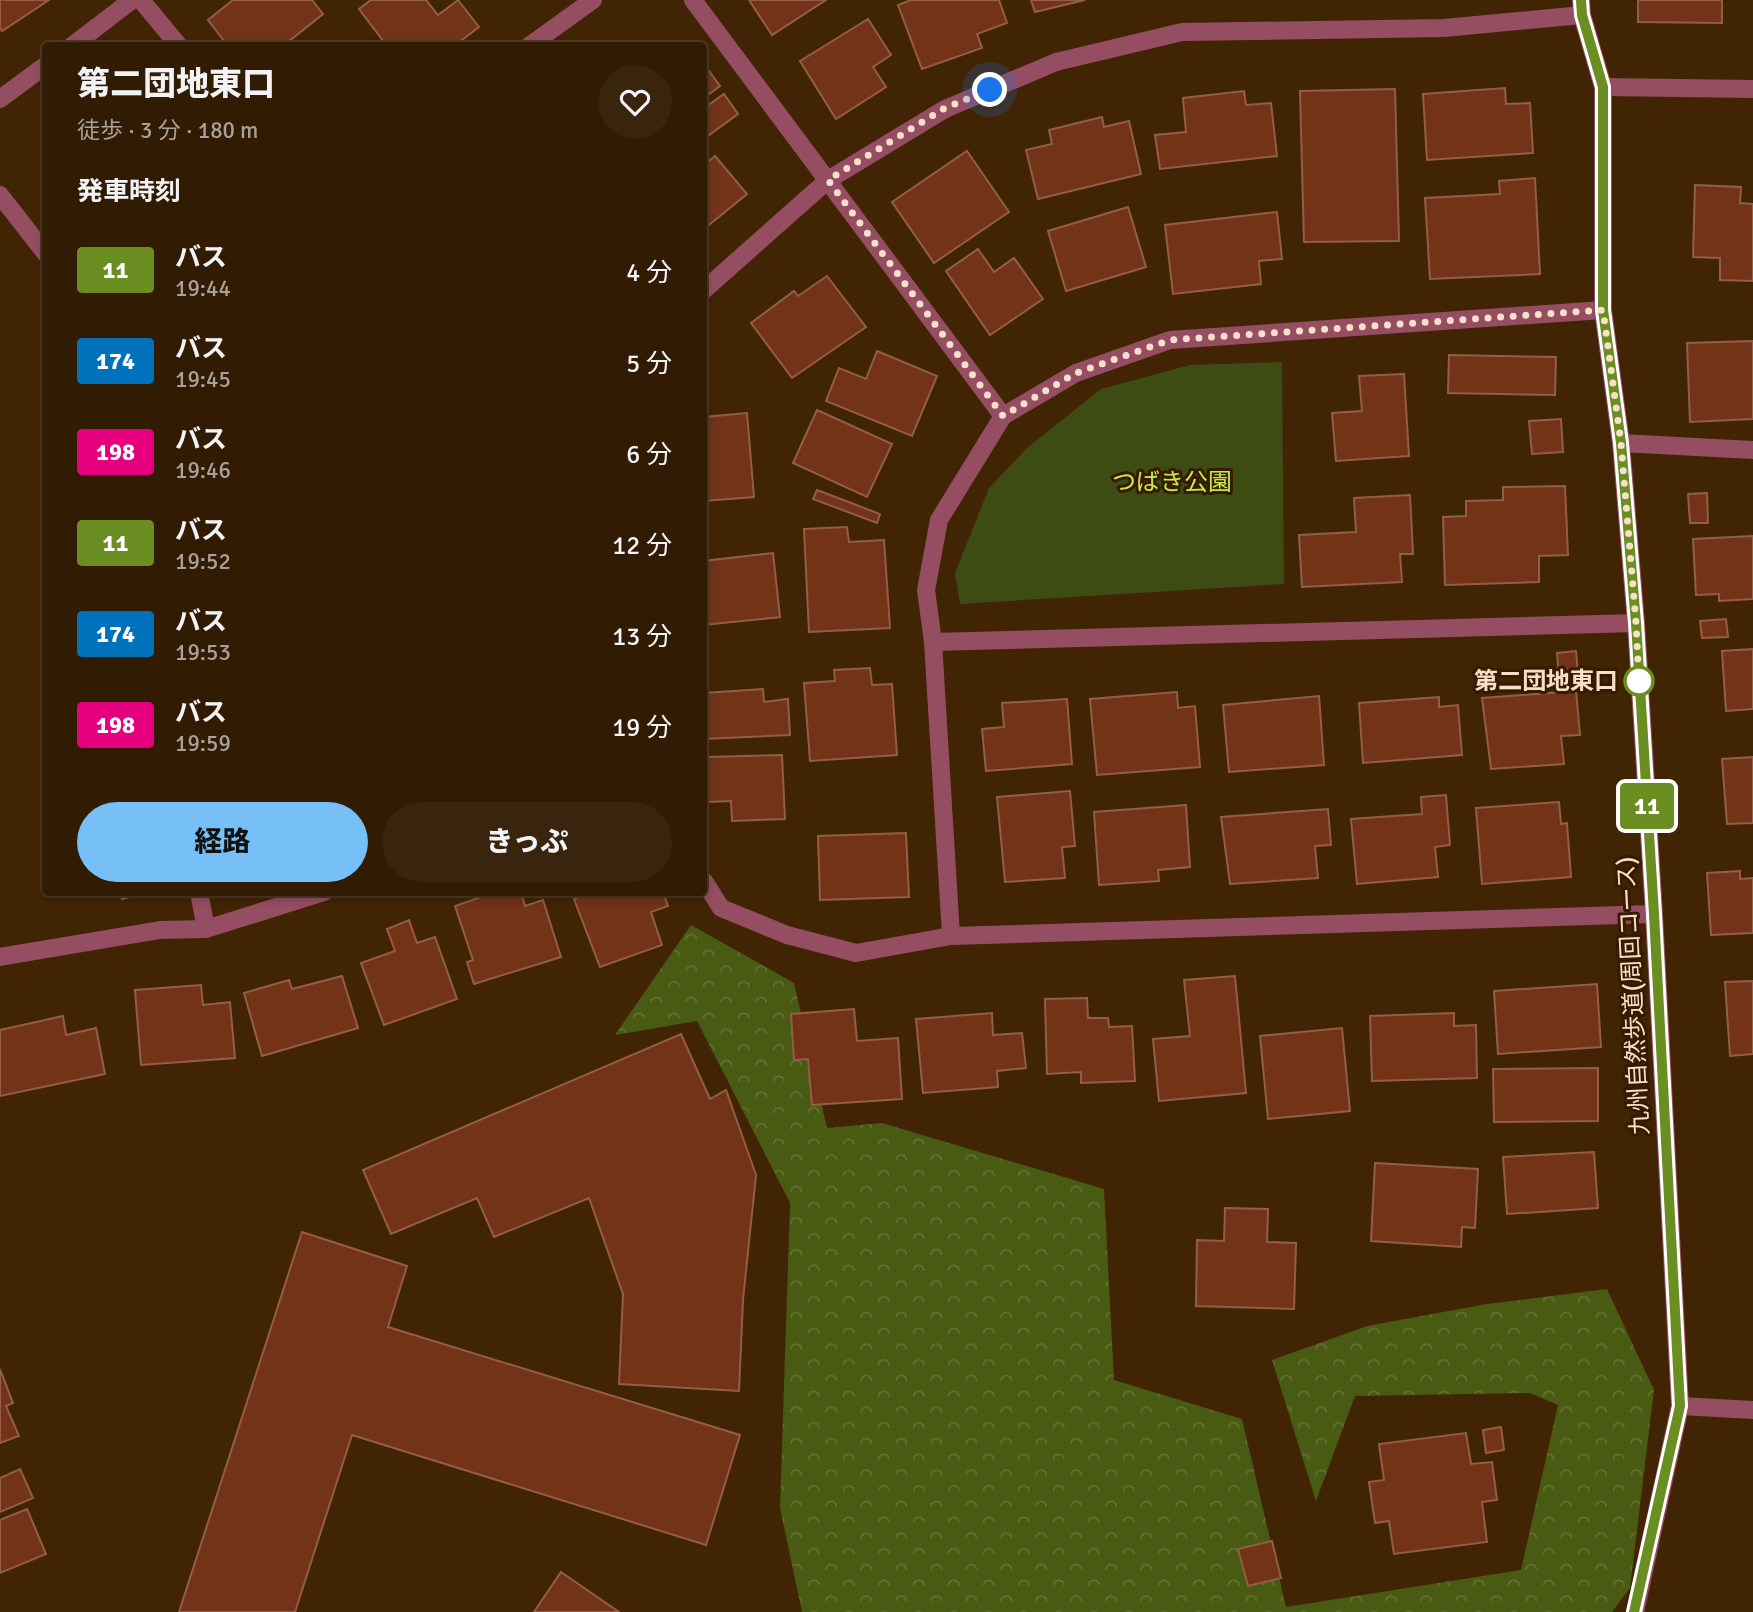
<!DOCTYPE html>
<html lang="ja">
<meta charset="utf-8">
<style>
:root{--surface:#311b03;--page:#39240d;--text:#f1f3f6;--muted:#a8a19a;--line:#4c3925;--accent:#76c0f7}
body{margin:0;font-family:Signika,"Noto Sans JP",sans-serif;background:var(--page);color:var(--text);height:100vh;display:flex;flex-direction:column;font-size:26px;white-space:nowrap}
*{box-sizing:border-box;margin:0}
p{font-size:23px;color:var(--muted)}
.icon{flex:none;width:38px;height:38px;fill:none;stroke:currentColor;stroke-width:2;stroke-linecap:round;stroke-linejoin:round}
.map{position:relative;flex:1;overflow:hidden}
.panel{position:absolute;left:42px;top:42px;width:665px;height:854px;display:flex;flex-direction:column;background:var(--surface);border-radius:7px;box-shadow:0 4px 10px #0003,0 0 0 2px var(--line)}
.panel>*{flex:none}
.badge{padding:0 14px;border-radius:5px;font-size:24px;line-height:46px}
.you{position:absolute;width:35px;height:35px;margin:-18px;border:5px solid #fff;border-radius:50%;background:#1a73e8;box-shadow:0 0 0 10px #1a73e833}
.map>.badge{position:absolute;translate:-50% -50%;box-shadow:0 0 0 4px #fff}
h2{padding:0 35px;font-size:26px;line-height:63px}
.round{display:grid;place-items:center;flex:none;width:74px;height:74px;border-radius:37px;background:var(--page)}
.headline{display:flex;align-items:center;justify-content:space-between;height:119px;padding:0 35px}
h1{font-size:33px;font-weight:800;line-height:52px}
.action{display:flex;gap:14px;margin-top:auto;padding:14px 35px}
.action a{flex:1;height:80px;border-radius:42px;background:var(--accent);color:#111;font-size:28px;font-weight:800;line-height:80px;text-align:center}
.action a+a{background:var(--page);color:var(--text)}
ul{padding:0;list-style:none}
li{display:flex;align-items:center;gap:21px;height:91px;padding:0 35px}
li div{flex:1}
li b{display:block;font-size:26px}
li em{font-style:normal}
li .badge{min-width:77px;font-weight:700;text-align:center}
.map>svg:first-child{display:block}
.forest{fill:url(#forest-crowns)}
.park{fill:#3d4c12}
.building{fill:#723318;stroke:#935d48;stroke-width:2}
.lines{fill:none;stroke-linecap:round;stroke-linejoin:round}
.minor{stroke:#954d62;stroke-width:18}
.tertiary{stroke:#954d62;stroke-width:18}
.line-casing{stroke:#fff;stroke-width:16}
.line{stroke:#6b8e23;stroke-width:10}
.walk{stroke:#f8dfca;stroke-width:7;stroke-dasharray:0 12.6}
.stop-dot{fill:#fff;stroke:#6b8e23;stroke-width:3.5}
.labels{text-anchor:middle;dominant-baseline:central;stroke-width:6;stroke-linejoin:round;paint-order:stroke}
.park-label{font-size:24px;fill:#c4ec45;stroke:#371a00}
.stop-label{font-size:24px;font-weight:bold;fill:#f8dfca;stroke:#371a00;text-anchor:end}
.street-label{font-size:24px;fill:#f8dfca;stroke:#371a00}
</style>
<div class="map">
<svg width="1753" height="1612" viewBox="0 0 1753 1612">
<defs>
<pattern id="forest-crowns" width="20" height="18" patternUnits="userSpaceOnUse" patternTransform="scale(1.75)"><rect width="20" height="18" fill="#495a12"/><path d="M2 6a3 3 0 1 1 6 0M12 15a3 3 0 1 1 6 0" fill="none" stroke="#647133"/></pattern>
</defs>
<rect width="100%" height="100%" fill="#412404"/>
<path class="forest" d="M691,925L794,983L827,1128L882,1123L1104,1189L1114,1380L1242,1419L1286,1607L1521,1570L1558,1405L1530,1393L1355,1396L1316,1501L1272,1360L1367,1326L1487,1304L1607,1289L1654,1390L1630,1588L1612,1612H802L780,1508L790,1203L697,1021L615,1035Z"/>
<path class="park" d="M1282,362L1284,584L960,604L955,573L989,488L1027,448L1101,389L1190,365Z"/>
<g class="building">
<path d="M0,0H49L2,31L0,28Z"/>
<path d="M233,0H312L323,14L283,46H228L208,20Z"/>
<path d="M371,0H426L438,15L458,0L479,27L454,46H387L359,9Z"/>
<path d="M749,0H826L772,35Z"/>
<path d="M911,0H999L1007,23L977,34L982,48L922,69L898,5Z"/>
<path d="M1031,0H1085L1035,12Z"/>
<path d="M1638,0H1722V23L1638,22Z"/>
<path d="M868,19L891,55L873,67L886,87L836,119L800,61Z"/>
<path d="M704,64L720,86L704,98Z"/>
<path d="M1505,88L1506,104L1530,103L1533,153L1427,160L1423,94Z"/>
<path d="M1395,89L1399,241L1304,242L1300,91Z"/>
<path d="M1244,91L1246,105L1271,103L1277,156L1160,169L1155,135L1186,132L1183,98Z"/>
<path d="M724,94L738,114L705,138L704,108Z"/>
<path d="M1102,117L1104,127L1129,121L1141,174L1038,199L1026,150L1052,144L1049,130Z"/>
<path d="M967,151L1009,212L934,263L892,202Z"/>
<path d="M715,156L747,194L704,229V165Z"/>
<path d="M1535,178L1540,274L1430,279L1425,198L1500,194L1499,181Z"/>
<path d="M1695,185L1741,187L1740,203L1753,204V281L1720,280V258L1693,257Z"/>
<path d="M1128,207L1146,267L1066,291L1048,231Z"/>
<path d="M1277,212L1282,259L1259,261L1261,284L1173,294L1165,225Z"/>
<path d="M978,249L994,272L1014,258L1043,299L990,335L946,271Z"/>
<path d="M827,276L866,327L792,378L751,323L794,291L798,296Z"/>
<path d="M1753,341V419L1690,422L1687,343Z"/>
<path d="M877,351L937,376L912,436L826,401L839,368L866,379Z"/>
<path d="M1449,355L1556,357L1555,395L1448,393Z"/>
<path d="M1404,374L1409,456L1336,461L1332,413L1362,411L1359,376Z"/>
<path d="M817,410L892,444L867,497L793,463Z"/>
<path d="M747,413L754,497L704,501V417Z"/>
<path d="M1561,419L1563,452L1532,454L1529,421Z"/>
<path d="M1565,486L1568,555L1539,556V582L1445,585L1443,517L1466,516V501L1503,500V487Z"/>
<path d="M817,490L880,514L877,523L813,499Z"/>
<path d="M1707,493L1708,523H1690L1688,494Z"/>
<path d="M1410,495L1413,554H1400L1402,582L1302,587L1299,535L1356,532L1354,498Z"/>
<path d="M847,527L849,542L884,540L890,628L809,632L804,529Z"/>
<path d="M1753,536V599L1719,601V594L1696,595L1693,539Z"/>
<path d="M773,553L780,617L704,625V561Z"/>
<path d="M1726,619L1728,637L1702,638L1700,621Z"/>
<path d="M1753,649V709L1726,711L1722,651Z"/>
<path d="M1576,651L1578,674L1559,676L1557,653Z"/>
<path d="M870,668L872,685L892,684L897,755L810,761L804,683L835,681L834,670Z"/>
<path d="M763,689L764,702L788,699L790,735L704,739V693Z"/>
<path d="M1576,691L1580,735L1561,736L1564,764L1491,769L1482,698Z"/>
<path d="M1177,692L1178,708L1195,706L1200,767L1097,775L1090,699Z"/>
<path d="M1319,696L1324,765L1229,772L1223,705Z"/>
<path d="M1439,697V707L1458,705L1462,755L1363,763L1359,703Z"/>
<path d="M1067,699L1072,764L986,771L982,729L1004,727L1002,703Z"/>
<path d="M782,755L785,819L732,821L731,801L708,802L706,757Z"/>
<path d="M1753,757V823L1727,824L1722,759Z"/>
<path d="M1070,791L1075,846L1062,847L1065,878L1005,882L997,797Z"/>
<path d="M1446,795L1450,845L1435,847L1438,877L1357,884L1351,819L1422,814L1421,797Z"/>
<path d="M1559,802L1561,824L1567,823L1571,877L1482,884L1476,808Z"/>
<path d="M1186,805L1190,867L1158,870L1159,881L1099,885L1094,812Z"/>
<path d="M1328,809L1331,845L1315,846L1318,878L1230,884L1221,817Z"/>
<path d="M906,833L909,897L820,900L818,836Z"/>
<path d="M1740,871V879L1753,878V933L1711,935L1707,873Z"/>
<path d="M121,892H150L122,899Z"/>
<path d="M495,892H521L525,906L543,900L561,957L474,984L467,962L473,960L455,906Z"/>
<path d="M592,892H663L668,906L651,912L662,945L600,967L574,899Z"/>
<path d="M409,920L417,943L435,937L457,999L384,1025L361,963L395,951L387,929Z"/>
<path d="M342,976L358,1028L262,1056L244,993L289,980L292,989Z"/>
<path d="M1235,976L1246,1093L1159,1101L1153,1039L1190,1036L1184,980Z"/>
<path d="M1753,981V1054L1730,1056L1725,982Z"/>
<path d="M1597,984L1601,1047L1498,1054L1494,991Z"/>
<path d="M201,985L203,1005L230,1002L235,1058L141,1065L135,990Z"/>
<path d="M1087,998L1088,1018H1108L1109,1027L1132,1026L1135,1081L1081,1083V1072L1047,1074L1045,999Z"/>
<path d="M854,1009L857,1041L898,1038L902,1099L812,1105L808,1059L794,1060L791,1014Z"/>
<path d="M992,1013L993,1035L1022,1033L1026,1068L997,1071L998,1087L923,1093L916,1019Z"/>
<path d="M1454,1013V1026L1476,1025L1477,1078L1372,1081L1370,1016Z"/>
<path d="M63,1016L66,1035L96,1028L105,1074L0,1096V1030Z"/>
<path d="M1342,1028L1350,1111L1268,1119L1260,1036Z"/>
<path d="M681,1034L710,1099L726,1090L756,1175L743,1300L739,1391L619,1384L623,1294L589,1198L494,1237L477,1198L391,1234L363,1170Z"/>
<path d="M1598,1068V1121L1494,1122L1493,1069Z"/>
<path d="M1594,1152L1598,1208L1507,1214L1503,1157Z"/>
<path d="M1375,1163L1478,1169L1475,1228L1462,1227L1461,1247L1371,1241Z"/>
<path d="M1225,1208L1268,1209L1267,1242L1296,1243L1294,1309L1196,1306L1197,1240L1224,1241Z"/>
<path d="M302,1232L407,1266L388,1327L740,1435L706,1545L352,1435L295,1612H179Z"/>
<path d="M0,1369L13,1403L6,1406L19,1436L0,1443Z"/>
<path d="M1501,1427L1504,1450L1486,1453L1483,1430Z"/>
<path d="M1466,1433L1471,1464L1492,1462L1497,1500L1482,1502L1487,1542L1394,1554L1389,1521L1375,1523L1369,1482L1384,1480L1379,1444Z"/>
<path d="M20,1469L33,1498L0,1512V1478Z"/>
<path d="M27,1509L46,1554L0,1573V1520Z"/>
<path d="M1272,1541L1281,1578L1248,1586L1238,1549Z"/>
<path d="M561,1572L619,1612H534Z"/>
</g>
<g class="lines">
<g class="minor">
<path d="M141,0L179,46"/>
<path d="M693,0L1003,416"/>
<path d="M72,46L132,0"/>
<path d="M529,46L593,0"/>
<path d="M0,99L46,65"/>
<path d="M0,195L46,254"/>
<path d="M704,290L828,180L945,109L1056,62L1182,32L1444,28L1582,15"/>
<path d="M1621,443L1753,450"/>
<path d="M933,642L1636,623"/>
<path d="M704,881L721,908L787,935L856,953L951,936L1654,914"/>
<path d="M199,892L206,929L324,892"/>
<path d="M951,936L933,642L926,590L939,520L1003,416L1076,373L1170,340L1603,310"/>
<path d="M0,957L160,930L206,929"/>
<path d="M1680,1406L1753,1410"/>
</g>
<g class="tertiary">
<path d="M1581,0L1582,15L1603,87V310L1621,443L1636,623L1654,914L1680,1406L1635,1612"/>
<path d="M1603,87L1753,89"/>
</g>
</g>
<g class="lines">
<defs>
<path id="line" d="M1581,0L1582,15L1603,87V310L1621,443L1636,623L1654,914L1680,1406L1634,1612"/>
</defs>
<use href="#line" class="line-casing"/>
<use href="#line" class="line"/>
<path class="walk" d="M990,90L945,108L828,180L1003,416L1076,373L1170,340L1603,310L1621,443L1636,623L1639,681"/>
</g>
<circle class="stop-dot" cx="1639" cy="681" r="14"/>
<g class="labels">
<g class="park-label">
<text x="1172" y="482">つばき公園</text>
</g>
<g class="stop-label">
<text x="1618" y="681">第二団地東口</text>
</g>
<g class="street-label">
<text transform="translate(1633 996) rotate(-93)">九州自然歩道(周回コース)</text>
</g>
</g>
</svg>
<div class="you" style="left:990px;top:90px"></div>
<b class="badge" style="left:1647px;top:806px;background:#6b8e23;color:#fff">11</b>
<section class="panel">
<div class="headline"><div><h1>第二団地東口</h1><p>徒歩 · 3 分 · 180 m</p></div><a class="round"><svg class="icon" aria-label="heart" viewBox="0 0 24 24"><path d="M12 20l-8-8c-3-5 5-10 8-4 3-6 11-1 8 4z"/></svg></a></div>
<h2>発車時刻</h2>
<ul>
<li><span class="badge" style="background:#6b8e23;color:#fff">11</span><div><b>バス</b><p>19:44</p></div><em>4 分</em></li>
<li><span class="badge" style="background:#0072bc;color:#fff">174</span><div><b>バス</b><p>19:45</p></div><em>5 分</em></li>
<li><span class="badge" style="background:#e6007e;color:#fff">198</span><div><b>バス</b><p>19:46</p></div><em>6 分</em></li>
<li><span class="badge" style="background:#6b8e23;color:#fff">11</span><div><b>バス</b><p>19:52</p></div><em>12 分</em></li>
<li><span class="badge" style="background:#0072bc;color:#fff">174</span><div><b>バス</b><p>19:53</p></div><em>13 分</em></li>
<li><span class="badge" style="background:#e6007e;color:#fff">198</span><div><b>バス</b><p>19:59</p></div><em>19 分</em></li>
</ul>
<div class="action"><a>経路</a><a>きっぷ</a></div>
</section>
</div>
